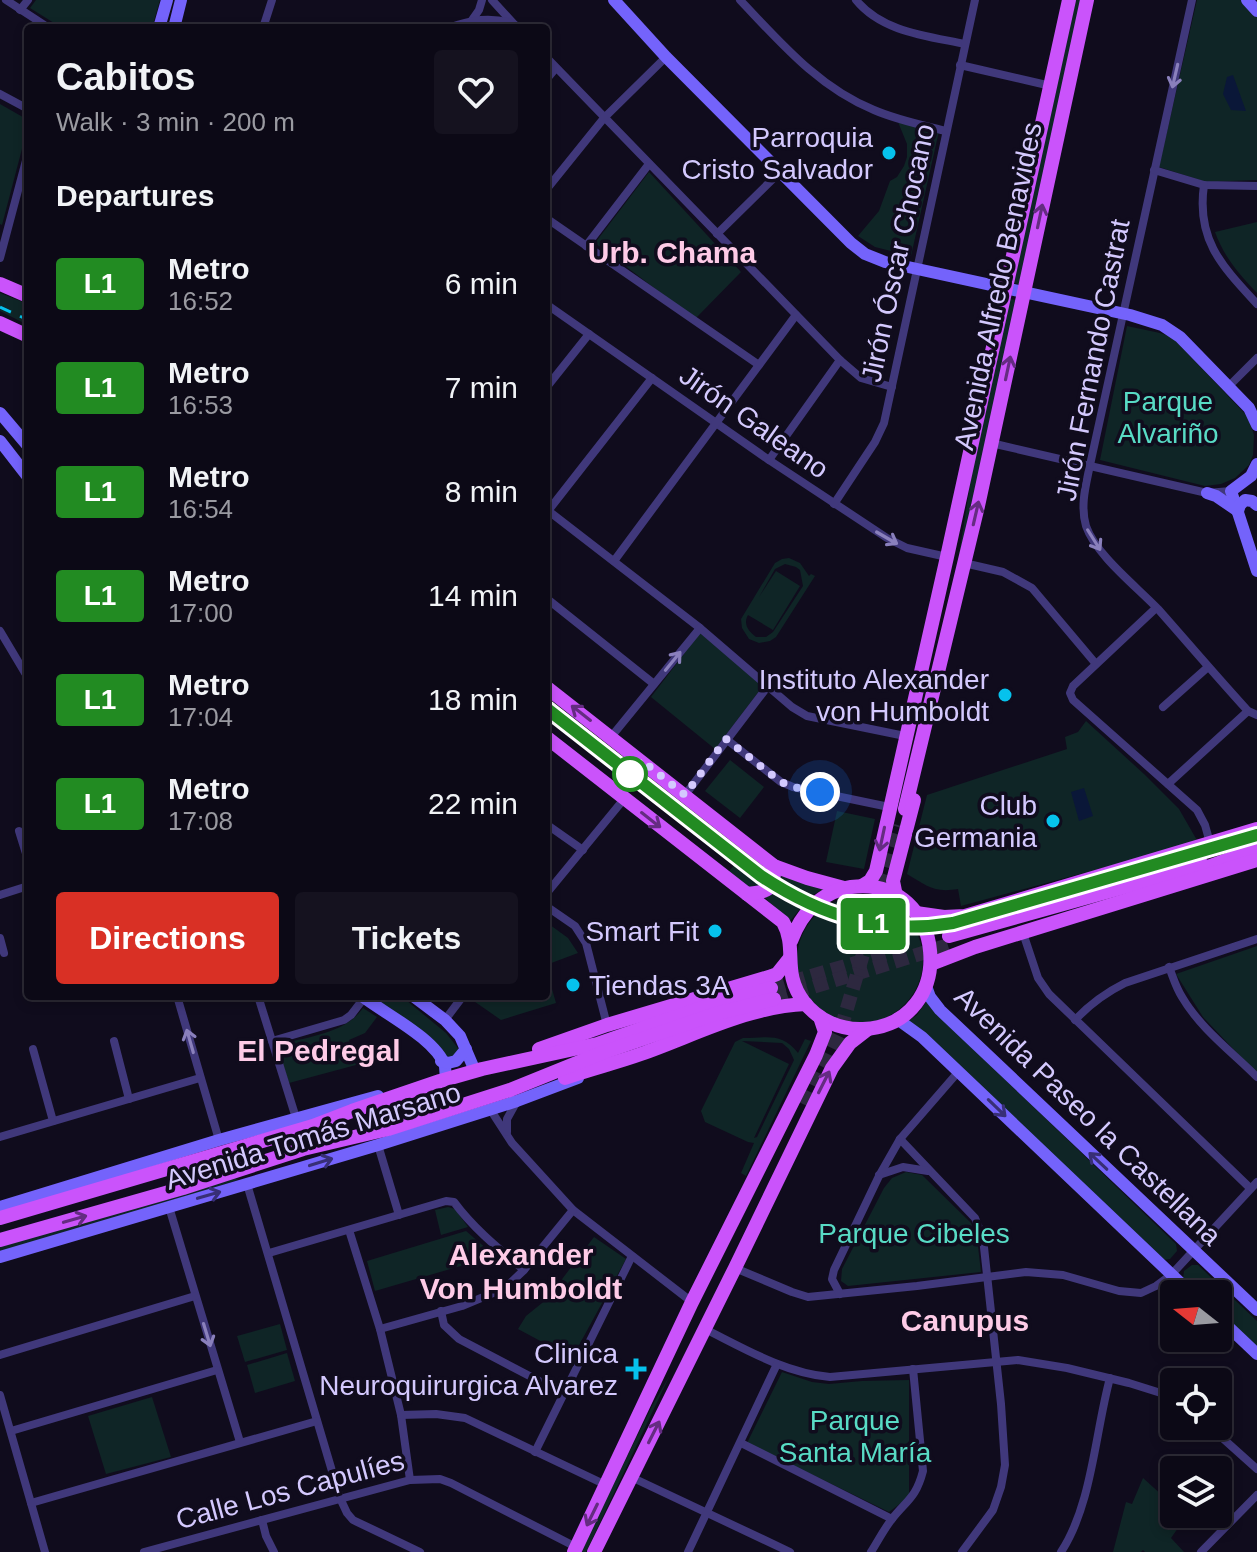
<!DOCTYPE html>
<meta charset="utf-8">
<style>
:root{--surface:#0c0916;--page:#15121f;--text:#f1f3f6;--muted:#9a9aa1;--line:#2c2a35;--accent:#d93025}
body{margin:0;font-family:Helvetica,sans-serif;background:var(--page);color:var(--text);height:100vh;display:flex;flex-direction:column;font-size:30px;white-space:nowrap}
*{box-sizing:border-box;margin:0}
p{font-size:26px;color:var(--muted)}
.icon{flex:none;width:44px;height:44px;fill:none;stroke:currentColor;stroke-width:2;stroke-linecap:round;stroke-linejoin:round}
.map{position:relative;flex:1;overflow:hidden}
.drawer{position:absolute;left:24px;top:24px;width:526px;height:976px;display:flex;flex-direction:column;background:var(--surface);border-radius:8px;box-shadow:0 4px 12px #0003,0 0 0 2px var(--line)}
.drawer>*{flex:none}
.badge{padding:0 16px;border-radius:6px;font-size:28px;line-height:52px}
.needle{width:52px;rotate:287deg}
.controls{position:absolute;left:1160px;top:1280px;display:grid;gap:16px}
.controls a{display:grid;place-items:center;width:72px;height:72px;border-radius:8px;background:var(--surface);box-shadow:0 4px 12px #0003,0 0 0 2px var(--line);font-size:40px}
.you{position:absolute;width:40px;height:40px;margin:-20px;border:6px solid #fff;border-radius:50%;background:#1a73e8;box-shadow:0 0 0 12px #1a73e833}
.map>.badge{position:absolute;translate:-50% -50%;box-shadow:0 0 0 4px #fff}
h2{padding:0 32px;font-size:30px;line-height:72px}
.round{display:grid;place-items:center;flex:none;width:84px;height:84px;border-radius:8px;background:var(--page)}
.overview{display:flex;align-items:center;justify-content:space-between;height:136px;padding:0 32px}
h1{font-size:38px;font-weight:800;line-height:60px}
.action{display:flex;gap:16px;margin-top:auto;padding:16px 32px}
.action a{flex:1;height:92px;border-radius:8px;background:var(--accent);color:#fff;font-size:32px;font-weight:800;line-height:92px;text-align:center}
.action a+a{background:var(--page);color:var(--text)}
ul{padding:0;list-style:none}
li{display:flex;align-items:center;gap:24px;height:104px;padding:0 32px}
li div{flex:1}
li b{display:block;font-size:30px}
li em{font-style:normal}
li .badge{min-width:88px;font-weight:700;text-align:center}
.map>svg:first-child{display:block}
.green{fill:#0f2526;fill-rule:evenodd}
.water{fill:#0a1738}
.lines{fill:none;stroke-linecap:round;stroke-linejoin:round}
.primary-tunnel{stroke:#2d283f;stroke-width:14;stroke-dasharray:14 7;stroke-linecap:butt}
.street{stroke:#40387b;stroke-width:8}
.secondary{stroke:#7463fb;stroke-width:12}
.primary{stroke:#ca53fb;stroke-width:14}
.rail{stroke:#06c2ed;stroke-width:3;stroke-dasharray:12 10;stroke-linecap:butt}
.oneway{stroke:#8a80bc}
.oneway2{stroke:#642c81}
.oneway3{stroke:#382f76}
.line-casing{stroke:#fff;stroke-width:18}
.line{stroke:#228b22;stroke-width:12}
.walk{stroke:#d4c9fe;stroke-width:8;stroke-dasharray:0 14.4}
.poi-dot{fill:#06c2ed;stroke:#100c1d;stroke-width:3}
.stop-dot{fill:#fff;stroke:#228b22;stroke-width:4}
.labels{text-anchor:middle;dominant-baseline:central;stroke-width:7;stroke-linejoin:round;paint-order:stroke}
.poi-label{font-size:28px;fill:#d4c9fe;stroke:#100c1d;text-anchor:end}
.street-label{font-size:28px;fill:#d4c9fe;stroke:#100c1d}
.park-label{font-size:28px;fill:#58dbc5;stroke:#100c1d}
.neighbourhood-label{font-size:30px;font-weight:bold;fill:#fecbe7;stroke:#100c1d}
</style>
<div class="map">
<svg width="1257" height="1552" viewBox="0 0 1257 1552">
<rect width="100%" height="100%" fill="#100c1d"/>
<g class="green">
<path d="M36,0H160L152,28H62L30,8Z"/>
<path d="M1076,0H1083L1023,285L1014,283Z"/>
<path d="M1197,0H1243L1257,15V180L1206,182L1159,167Z"/>
<path d="M0,104L28,120V126L2,225L0,224Z"/>
<path d="M898,122L939,131L911,256L875,247L858,236L879,211L890,181L897,177L904,166L907,157V144Z"/>
<path d="M649,172L741,272L695,319L595,243Z"/>
<path d="M1257,222V293C1239,274 1224,257 1215,232Z"/>
<path d="M0,293L28,304V325L0,311Z"/>
<path d="M1010,299L1017,300L977,485L958,561L977,441Z"/>
<path d="M1127,326L1160,333L1172,337L1248,417L1254,435L1253,455L1249,465L1235,478L1221,484L1205,486L1100,460Z"/>
<path d="M789,558L800,563L809,576L811,574L815,576L776,637L770,641L759,643L749,639L742,628L741,619L775,563L782,559ZM785,564L796,567L800,570L803,586L773,632L766,637H756C748,631 743,624 748,615L773,630L800,586L776,571L759,597L775,569Z"/>
<path d="M700,633L763,686L715,749L651,697Z"/>
<path d="M1086,721L1144,774L1179,809L1198,842L961,906L958,889C934,893 927,886 907,874L927,795L1067,749L1065,737L1078,732Z"/>
<path d="M730,760L764,787L740,818L705,791Z"/>
<path d="M837,811L875,819L864,869L826,862Z"/>
<path d="M727,838C742,849 760,857 766,876L758,887L750,888L728,872L742,857L736,853L738,849Z"/>
<path d="M779,875L825,888L811,896L790,921L765,898L770,895L779,886Z"/>
<circle cx="860" cy="960" r="63"/>
<path d="M546,922L568,938L578,953L546,965Z"/>
<path d="M1257,946V1074L1203,1017L1176,974Z"/>
<path d="M546,968L556,1003L501,1020L468,997L546,996Z"/>
<path d="M372,996H401L446,1033L461,1052L447,1060Z"/>
<path d="M927,1000L935,1012L1176,1244L1177,1251L1170,1259L1163,1260L908,1021L917,1015Z"/>
<path d="M363,1008L377,1017L365,1033L349,1040L356,1065L289,1083L277,1045C306,1037 345,1034 363,1008Z"/>
<path d="M743,1038C767,1038 782,1032 798,1053L805,1039L811,1041L746,1176L741,1173L754,1143L748,1142L705,1122L701,1111L735,1042ZM742,1041L782,1043L789,1049L794,1060L757,1137L754,1138L789,1064Z"/>
<path d="M906,1172L922,1175L971,1223L977,1238L981,1272L848,1286L841,1281L842,1269L884,1188L892,1178Z"/>
<path d="M232,1176L238,1180L0,1255V1246Z"/>
<path d="M448,1207L455,1209L468,1227L441,1235L435,1210Z"/>
<path d="M466,1231L495,1256L375,1291L367,1261Z"/>
<path d="M594,1237L626,1259L572,1358L518,1329L526,1316L547,1299Z"/>
<path d="M1192,1265H1198L1257,1321V1349L1218,1313V1294H1198L1183,1279L1184,1271Z"/>
<path d="M280,1324L287,1350L245,1362L237,1336Z"/>
<path d="M287,1353L295,1381L255,1393L247,1365Z"/>
<path d="M782,1372L812,1382L829,1384L862,1381L909,1380V1497L889,1512L747,1443Z"/>
<path d="M670,1375L586,1552H580L652,1406Z"/>
<path d="M152,1397L171,1457L106,1474L88,1416Z"/>
<path d="M1143,1478L1174,1506V1514H1183L1191,1521L1181,1530L1178,1528L1171,1538L1184,1552H1145L1143,1550L1141,1552H1113L1126,1502L1132,1504Z"/>
</g>
<g class="water">
<path d="M1233,75L1246,111L1231,110L1223,94L1227,77Z"/>
<path d="M1084,788L1093,816L1079,821L1071,792Z"/>
</g>
<g class="lines">
<g class="primary-tunnel">
<path d="M771,988L899,950"/>
<path d="M774,999L952,944"/>
<path d="M805,1105L840,1032L901,826"/>
</g>
<g class="street">
<path d="M6,0L49,28"/>
<path d="M492,0L513,23"/>
<path d="M740,0C780,42 819,88 874,110C897,120 922,125 946,131"/>
<path d="M856,0C882,32 927,36 965,44"/>
<path d="M1192,0L1090,465C1086,485 1080,505 1086,526C1096,555 1136,586 1158,609C1188,643 1217,677 1248,711L1257,715"/>
<path d="M20,10L28,0"/>
<path d="M472,20L479,10L482,0"/>
<path d="M263,28L272,0"/>
<path d="M448,28C471,20 490,16 514,24"/>
<path d="M546,57L840,360L861,378L892,387"/>
<path d="M960,65L1051,86"/>
<path d="M546,80L556,68"/>
<path d="M0,94L28,109"/>
<path d="M1154,170L1204,185L1257,186"/>
<path d="M1204,185C1196,240 1222,266 1257,304"/>
<path d="M546,190L604,118L666,57"/>
<path d="M546,218L759,365"/>
<path d="M717,234L779,173"/>
<path d="M586,246L649,164"/>
<path d="M0,258L28,153"/>
<path d="M546,304L769,460L887,538L907,548L947,557"/>
<path d="M1229,386L1257,358"/>
<path d="M546,388L589,334"/>
<path d="M991,443L1207,493L1231,491"/>
<path d="M769,460L840,360"/>
<path d="M834,504L875,442L884,423L975,0"/>
<path d="M546,509L700,628L792,707L807,716L905,736"/>
<path d="M548,511L652,378"/>
<path d="M614,561L796,315"/>
<path d="M964,563L1003,572L1032,588L1096,664"/>
<path d="M546,598L654,684"/>
<path d="M1156,608L1073,686L1070,693L1073,700L1197,810L1205,825L1210,843"/>
<path d="M0,631L28,678"/>
<path d="M1163,707L1208,667"/>
<path d="M611,737L700,628"/>
<path d="M726,739L781,782L793,787L889,807"/>
<path d="M1168,784L1248,711"/>
<path d="M685,795L768,686"/>
<path d="M546,824L583,850"/>
<path d="M19,831L28,860"/>
<path d="M546,894L624,799"/>
<path d="M0,895L28,886"/>
<path d="M546,906L575,926L586,943L607,1025"/>
<path d="M1023,933L1038,978L1049,994L1250,1188"/>
<path d="M0,938L4,953"/>
<path d="M1169,967C1173,977 1176,988 1182,997C1200,1028 1232,1052 1257,1077"/>
<path d="M177,996L219,1140"/>
<path d="M258,996L296,1118"/>
<path d="M445,1020L463,996"/>
<path d="M1075,1020C1090,1004 1105,993 1125,983L1257,939"/>
<path d="M114,1041L129,1099"/>
<path d="M272,1041L344,1020L351,1015L364,998"/>
<path d="M33,1049L53,1121"/>
<path d="M490,1109L512,1143L573,1210L692,1302"/>
<path d="M507,1132V1119L517,1101"/>
<path d="M0,1137L200,1078"/>
<path d="M900,1139L975,1218L983,1238L1001,1404L1005,1465L1001,1487L993,1510L962,1552"/>
<path d="M378,1145L399,1215"/>
<path d="M879,1175L903,1167L928,1171"/>
<path d="M247,1184L340,1498L347,1513L353,1520L420,1552"/>
<path d="M169,1207L240,1442"/>
<path d="M349,1230L380,1329L401,1415L410,1480"/>
<path d="M269,1253L446,1201L454,1202C474,1229 499,1249 524,1270"/>
<path d="M735,1268L792,1292L808,1297L917,1286L1026,1272L1063,1275L1119,1291L1141,1293L1156,1286L1171,1275L1257,1182"/>
<path d="M840,1294L832,1279L834,1270L879,1176L900,1139L959,1071"/>
<path d="M441,1311L444,1325L459,1339L564,1394"/>
<path d="M380,1329L462,1306L505,1288L524,1270L573,1210"/>
<path d="M705,1329C745,1349 785,1373 830,1377L1018,1360L1067,1368L1129,1383L1164,1394L1174,1400"/>
<path d="M0,1355L195,1296"/>
<path d="M0,1395L45,1552"/>
<path d="M401,1415L436,1414L465,1418L606,1485"/>
<path d="M1209,1426L1257,1469"/>
<path d="M11,1431L217,1370"/>
<path d="M741,1443L892,1519"/>
<path d="M535,1452L632,1256"/>
<path d="M631,1477L790,1552"/>
<path d="M31,1503L317,1421"/>
<path d="M262,1520L266,1536L274,1552"/>
<path d="M144,1552L410,1480L440,1479L451,1483L576,1547"/>
<path d="M688,1552L777,1364"/>
<path d="M871,1552C878,1541 884,1529 892,1519C907,1500 916,1498 923,1471L913,1369"/>
<path d="M1061,1552C1092,1505 1095,1433 1110,1378"/>
<path d="M1201,1552L1257,1495"/>
</g>
<g class="secondary">
<path d="M614,0L666,57L851,243L865,254L885,262L1130,315L1162,325L1180,337L1249,408L1257,425"/>
<path d="M1247,0L1257,11"/>
<path d="M159,28L167,0"/>
<path d="M174,28L181,0"/>
<path d="M0,413L28,446"/>
<path d="M0,441L28,477"/>
<path d="M1257,464L1251,476L1231,491L1257,571"/>
<path d="M1207,493L1216,496L1238,511L1240,505L1245,500L1252,501L1257,505"/>
<path d="M926,986L930,997L940,1010L1257,1310"/>
<path d="M362,996C385,1014 436,1039 445,1066C445,1067 446,1079 446,1079"/>
<path d="M413,996L445,1020L460,1036L475,1071"/>
<path d="M897,1019L922,1037L1192,1294"/>
<path d="M441,1061L448,1063L456,1061L466,1049"/>
<path d="M0,1207L219,1140L378,1096"/>
<path d="M0,1257L378,1145L517,1101L578,1078"/>
<path d="M1218,1317L1257,1354"/>
</g>
<g class="primary">
<path d="M0,284L28,296"/>
<path d="M0,323L28,336"/>
<path d="M546,687L774,866L807,878L844,888"/>
<path d="M546,737L783,922C798,949 781,972 804,1002C818,1020 840,1030 863,1029C961,1025 948,874 851,887C820,892 801,914 791,941"/>
<path d="M905,809L978,506L1087,0"/>
<path d="M1194,872L1257,849"/>
<path d="M862,886L870,881L876,871L947,557L1069,0"/>
<path d="M747,894C770,892 775,888 774,866"/>
<path d="M896,896L893,881L914,800"/>
<path d="M916,913L944,917L965,916L1257,829"/>
<path d="M949,936L1203,865"/>
<path d="M931,964L975,947L1257,860"/>
<path d="M539,1049L607,1025L772,976L777,974L789,959"/>
<path d="M565,1078C590,1069 616,1063 641,1054C695,1035 749,1006 806,1004"/>
<path d="M0,1218L313,1126L352,1111L440,1081L482,1069L597,1044L710,1005L771,988"/>
<path d="M0,1240L183,1188L303,1149L388,1129L510,1090L599,1054L715,1014L774,999"/>
<path d="M574,1552L692,1302L816,1055L825,1032L820,1017"/>
<path d="M594,1552L735,1268L832,1068L850,1043L868,1029"/>
</g>
<g class="rail">
<path d="M0,307L28,320"/>
<path d="M546,708L755,871C816,915 878,935 953,923L1257,835"/>
</g>
</g>
<defs><path id="oneway-shaft" d="M-6 0H5M1.5-3L5.5 0L1.5 3" fill="none" stroke-width="1.6" stroke-linecap="round" stroke-linejoin="round" transform="scale(2)"/></defs>
<g class="oneway">
<use href="#oneway-shaft" transform="translate(1175 76) rotate(103)"/>
<use href="#oneway-shaft" transform="translate(887 538) rotate(30)"/>
<use href="#oneway-shaft" transform="translate(1094 540) rotate(58)"/>
<use href="#oneway-shaft" transform="translate(673 661) rotate(-51)"/>
<use href="#oneway-shaft" transform="translate(190 1041) rotate(-106)"/>
<use href="#oneway-shaft" transform="translate(207 1335) rotate(73)"/>
</g>
<g class="oneway2">
<use href="#oneway-shaft" transform="translate(1040 216) rotate(-78)"/>
<use href="#oneway-shaft" transform="translate(1008 368) rotate(-78)"/>
<use href="#oneway-shaft" transform="translate(976 513) rotate(-77)"/>
<use href="#oneway-shaft" transform="translate(581 713) rotate(-142)"/>
<use href="#oneway-shaft" transform="translate(651 820) rotate(38)"/>
<use href="#oneway-shaft" transform="translate(882 839) rotate(102)"/>
<use href="#oneway-shaft" transform="translate(824 1082) rotate(-63)"/>
<use href="#oneway-shaft" transform="translate(75 1219) rotate(-16)"/>
<use href="#oneway-shaft" transform="translate(654 1432) rotate(-63)"/>
<use href="#oneway-shaft" transform="translate(592 1515) rotate(116)"/>
</g>
<g class="oneway3">
<use href="#oneway-shaft" transform="translate(997 1108) rotate(44)"/>
<use href="#oneway-shaft" transform="translate(1098 1161) rotate(-137)"/>
<use href="#oneway-shaft" transform="translate(321 1162) rotate(-17)"/>
<use href="#oneway-shaft" transform="translate(209 1195) rotate(-16)"/>
</g>
<g class="lines">
<defs>
<path id="line" d="M546,708L761,876C821,916 881,935 953,923L1257,835"/>
</defs>
<use href="#line" class="line-casing"/>
<use href="#line" class="line"/>
<path class="walk" d="M630,774L641,760L685,795L726,739L781,782L793,787L820,792"/>
</g>
<g class="poi-dot">
<circle cx="889" cy="153" r="8"/>
<circle cx="1005" cy="695" r="8"/>
<circle cx="1053" cy="821" r="8"/>
<circle cx="715" cy="931" r="8"/>
<circle cx="573" cy="985" r="8"/>
<path d="M632 1357h8v8h8v8h-8v8h-8v-8h-8v-8h8z"/>
</g>
<circle class="stop-dot" cx="630" cy="774" r="16"/>
<g class="labels">
<g class="poi-label">
<text x="873" y="137">Parroquia<tspan x="873" dy="32">Cristo Salvador</tspan></text>
<text x="989" y="679">Instituto Alexander<tspan x="989" dy="32">von Humboldt</tspan></text>
<text x="1037" y="805">Club<tspan x="1037" dy="32">Germania</tspan></text>
<text x="699" y="931">Smart Fit</text>
<text x="589" y="985" text-anchor="start">Tiendas 3A</text>
<text x="618" y="1353">Clinica<tspan x="618" dy="32">Neuroquirurgica Alvarez</tspan></text>
</g>
<g class="street-label">
<text transform="translate(898 253) rotate(-78)">Jirón Óscar Chocano</text>
<text transform="translate(998 286) rotate(-78)">Avenida Alfredo Benavides</text>
<text transform="translate(1093 360) rotate(-79)">Jirón Fernando Castrat</text>
<text transform="translate(754 422) rotate(35)">Jirón Galeano</text>
<text transform="translate(1088 1116) rotate(44)">Avenida Paseo la Castellana</text>
<text transform="translate(313 1136) rotate(-17)">Avenida Tomás Marsano</text>
<text transform="translate(290 1490) rotate(-15)">Calle Los Capulíes</text>
</g>
<g class="park-label">
<text x="1168" y="401">Parque<tspan x="1168" dy="32">Alvariño</tspan></text>
<text x="914" y="1233">Parque Cibeles</text>
<text x="855" y="1420">Parque<tspan x="855" dy="32">Santa María</tspan></text>
</g>
<g class="neighbourhood-label">
<text x="672" y="252">Urb. Chama</text>
<text x="319" y="1050">El Pedregal</text>
<text x="521" y="1254">Alexander<tspan x="521" dy="34">Von Humboldt</tspan></text>
<text x="965" y="1320">Canupus</text>
</g>
</g>
</svg>
<div class="controls">
<a><svg class="needle" viewBox="-14 -14 28 28"><path d="M0-13l5 13h-10z" fill="#e53935"/><path d="M0 13l5-13h-10z" fill="#9a9aa1"/></svg></a>
<a><svg class="icon" aria-label="locate" viewBox="0 0 24 24"><circle cx="12" cy="12" r="6"/><path d="M12 2v4M12 18v4M2 12h4M18 12h4"/></svg></a>
<a><svg class="icon" aria-label="layers" viewBox="0 0 24 24"><path d="M12 4l9 5-9 5-9-5zM3 14l9 5 9-5"/></svg></a>
</div>
<div class="you" style="left:820px;top:792px"></div>
<b class="badge" style="left:873px;top:924px;background:#228b22;color:#fff">L1</b>
<section class="drawer">
<div class="overview"><div><h1>Cabitos</h1><p>Walk · 3 min · 200 m</p></div><a class="round"><svg class="icon" aria-label="heart" viewBox="0 0 24 24"><path d="M12 20l-8-8c-3-5 5-10 8-4 3-6 11-1 8 4z"/></svg></a></div>
<h2>Departures</h2>
<ul>
<li><span class="badge" style="background:#228b22;color:#fff">L1</span><div><b>Metro</b><p>16:52</p></div><em>6 min</em></li>
<li><span class="badge" style="background:#228b22;color:#fff">L1</span><div><b>Metro</b><p>16:53</p></div><em>7 min</em></li>
<li><span class="badge" style="background:#228b22;color:#fff">L1</span><div><b>Metro</b><p>16:54</p></div><em>8 min</em></li>
<li><span class="badge" style="background:#228b22;color:#fff">L1</span><div><b>Metro</b><p>17:00</p></div><em>14 min</em></li>
<li><span class="badge" style="background:#228b22;color:#fff">L1</span><div><b>Metro</b><p>17:04</p></div><em>18 min</em></li>
<li><span class="badge" style="background:#228b22;color:#fff">L1</span><div><b>Metro</b><p>17:08</p></div><em>22 min</em></li>
</ul>
<div class="action"><a>Directions</a><a>Tickets</a></div>
</section>
</div>
